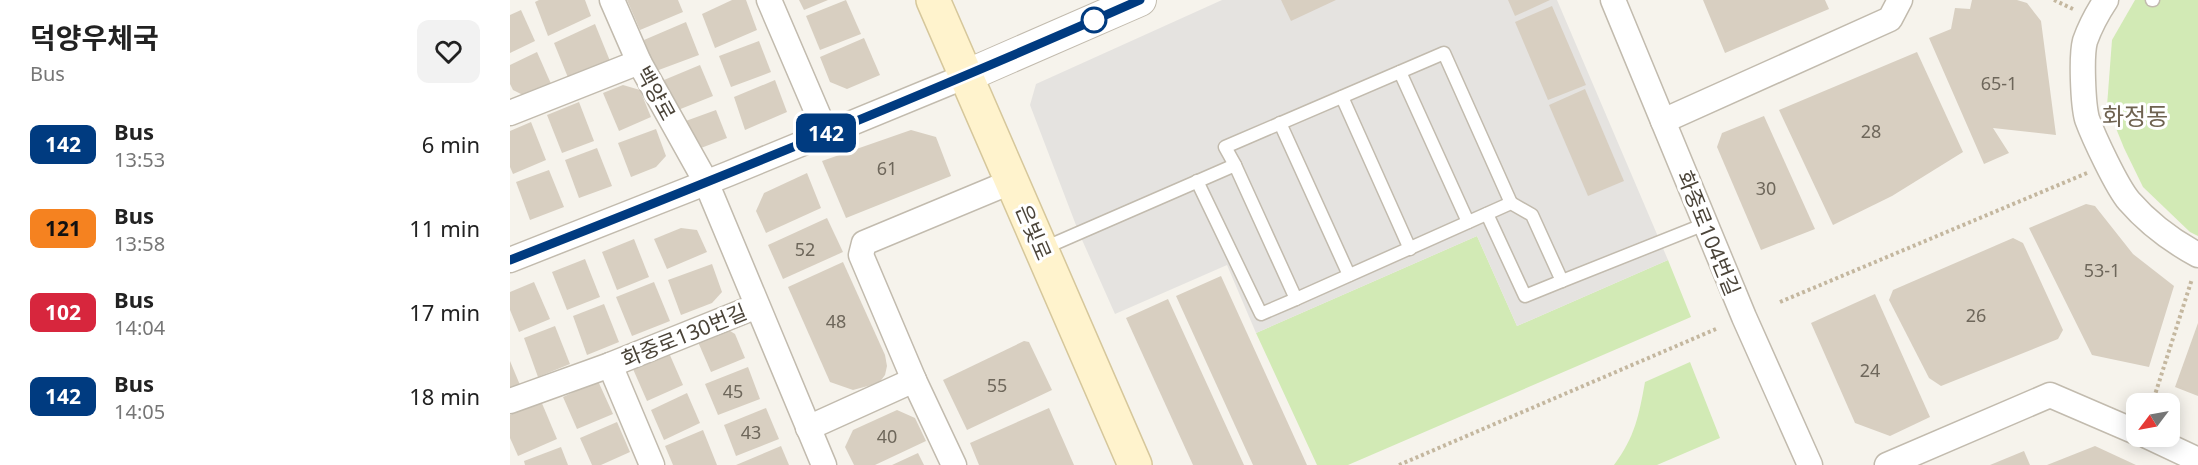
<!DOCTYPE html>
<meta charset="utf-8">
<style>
:root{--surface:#fff;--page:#f2f2f2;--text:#222;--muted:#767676}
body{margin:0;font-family:"Noto Sans","Noto Sans KR",sans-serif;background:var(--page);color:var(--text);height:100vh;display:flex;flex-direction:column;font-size:22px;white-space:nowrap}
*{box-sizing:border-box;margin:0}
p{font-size:20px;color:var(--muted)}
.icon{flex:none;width:33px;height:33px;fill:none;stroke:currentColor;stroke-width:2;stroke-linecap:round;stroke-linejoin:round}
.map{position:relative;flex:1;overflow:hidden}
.side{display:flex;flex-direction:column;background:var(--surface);width:510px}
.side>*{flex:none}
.badge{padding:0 12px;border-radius:9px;font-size:21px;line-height:39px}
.needle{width:39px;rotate:238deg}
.tools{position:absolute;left:1616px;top:393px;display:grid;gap:12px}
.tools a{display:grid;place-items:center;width:54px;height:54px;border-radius:12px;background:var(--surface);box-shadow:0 3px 15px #0003;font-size:30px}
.map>.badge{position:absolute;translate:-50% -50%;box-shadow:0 0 0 3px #fff}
.round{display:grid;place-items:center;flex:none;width:63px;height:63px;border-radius:12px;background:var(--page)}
.overview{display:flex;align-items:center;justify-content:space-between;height:102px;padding:0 30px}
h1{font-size:28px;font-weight:700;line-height:45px}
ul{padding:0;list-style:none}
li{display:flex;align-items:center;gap:18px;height:84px;padding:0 30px}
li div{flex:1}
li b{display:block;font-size:22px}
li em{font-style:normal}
li .badge{min-width:66px;font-weight:700;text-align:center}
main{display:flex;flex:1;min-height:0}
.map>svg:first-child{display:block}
.green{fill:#d2eab5}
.parking{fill:#e5e3e0}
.building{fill:#d8cfc1}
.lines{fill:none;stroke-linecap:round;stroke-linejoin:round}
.service-casing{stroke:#c2bbae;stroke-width:15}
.minor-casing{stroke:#c2bbae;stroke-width:27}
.tertiary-casing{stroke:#c2bbae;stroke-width:34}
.secondary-casing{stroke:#d6c79b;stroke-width:36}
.path{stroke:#c4b79f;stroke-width:4;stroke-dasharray:3 3;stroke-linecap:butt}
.service{stroke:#fff;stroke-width:12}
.minor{stroke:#fff;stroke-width:24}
.tertiary{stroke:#fff;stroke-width:32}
.secondary{stroke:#fff3cd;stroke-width:33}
.line-casing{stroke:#fff;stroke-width:14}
.line{stroke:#003b80;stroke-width:9}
.stop-dot{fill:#fff;stroke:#003b80;stroke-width:3}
.labels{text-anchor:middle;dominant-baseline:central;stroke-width:6;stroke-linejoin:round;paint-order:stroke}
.number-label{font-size:18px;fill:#6e675b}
.street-label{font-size:21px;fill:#4b4439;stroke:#fff}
.quarter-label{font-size:24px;fill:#6e6250;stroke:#fff}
</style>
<main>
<section class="side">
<div class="overview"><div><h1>덕양우체국</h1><p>Bus</p></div><a class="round"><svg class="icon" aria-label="heart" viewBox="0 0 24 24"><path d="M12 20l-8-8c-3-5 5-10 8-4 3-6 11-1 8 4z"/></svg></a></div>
<ul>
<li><span class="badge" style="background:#003b80;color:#fff">142</span><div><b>Bus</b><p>13:53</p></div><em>6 min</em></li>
<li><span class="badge" style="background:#f58220;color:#111">121</span><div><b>Bus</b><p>13:58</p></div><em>11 min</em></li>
<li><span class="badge" style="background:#d7263d;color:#fff">102</span><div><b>Bus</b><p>14:04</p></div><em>17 min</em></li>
<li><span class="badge" style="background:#003b80;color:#fff">142</span><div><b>Bus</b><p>14:05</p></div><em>18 min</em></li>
</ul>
</section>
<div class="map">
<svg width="1688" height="465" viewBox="0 0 1688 465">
<rect width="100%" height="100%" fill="#f6f3ec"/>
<g class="green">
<path d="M1625,0H1688V236L1680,232L1633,187L1614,148L1597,106L1602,40Z"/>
<path d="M967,236L1007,326L1158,260L1181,317L838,465H807L746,333Z"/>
<path d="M1180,362L1210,438L1147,465H1104C1125,437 1129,415 1135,382Z"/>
</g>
<path class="parking" d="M712,0H1047L1158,260L1007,326L967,236L746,333L717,265L605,314L569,233L520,105L526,84Z"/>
<g class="building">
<path d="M29,0H75L81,16L38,36L25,2Z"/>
<path d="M117,0H168L173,12L130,30Z"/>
<path d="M222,0H236L247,30L205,48L192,14Z"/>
<path d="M289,0H318L294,10Z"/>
<path d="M336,0L351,34L310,50L296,16Z"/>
<path d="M771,0H826L781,21Z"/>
<path d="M998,0H1040L1005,16Z"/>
<path d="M1193,0H1315L1319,9L1215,53Z"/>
<path d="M1462,0H1507L1517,3L1531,21L1546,135L1483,128L1499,153L1474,164L1419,38L1441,29L1445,8L1460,9Z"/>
<path d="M1042,6L1076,85L1038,100L1005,22Z"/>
<path d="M11,10L25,41L0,53V15Z"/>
<path d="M176,22L189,55L146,71L134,40Z"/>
<path d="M85,24L100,61L59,80L44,43Z"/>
<path d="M354,38L370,75L337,89L320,82L310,57Z"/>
<path d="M249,41L261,72L221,87L209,56Z"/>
<path d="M27,52L42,86L17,97L3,90L0,84V65Z"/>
<path d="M1407,52L1453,152L1382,196L1323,225L1269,110Z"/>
<path d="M190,65L203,96L168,110L154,80Z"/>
<path d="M265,80L277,112L235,130L224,97Z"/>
<path d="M113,85L130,90L141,117L109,131L93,93Z"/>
<path d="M1075,89L1114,181L1078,196L1039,105Z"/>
<path d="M69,102L84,141L52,153L37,115Z"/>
<path d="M206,110L217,138L191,148L180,141L173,122Z"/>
<path d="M1254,116L1305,229L1251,250L1207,147L1212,133Z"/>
<path d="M21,122L36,160L3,174L0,167V131Z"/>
<path d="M146,129L156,156L146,167L121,177L108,143Z"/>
<path d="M401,130L426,137L441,176L336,218L312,161Z"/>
<path d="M87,148L102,186L69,198L55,160Z"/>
<path d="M39,170L54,207L20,220L6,182Z"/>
<path d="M297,173L311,208L256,233L246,211L254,193Z"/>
<path d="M1576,204L1585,206L1623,254L1664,286L1639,367L1582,355L1519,228Z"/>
<path d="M317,218L333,252L273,279L258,245Z"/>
<path d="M171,228L187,230L197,252L157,269L144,239Z"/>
<path d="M1503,238L1513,243L1553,330L1548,339L1431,386L1419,378L1379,300L1383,290Z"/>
<path d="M124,239L139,277L107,290L92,252Z"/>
<path d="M75,259L90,297L57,310L42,272Z"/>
<path d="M333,262L375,355L377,366L375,375L369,383L343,390L320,382L278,287Z"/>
<path d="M202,264L212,292L202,303L171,315L158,280Z"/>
<path d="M711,276L797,465H743L666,296Z"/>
<path d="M24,282L40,319L9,332L0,310V292Z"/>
<path d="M144,282L160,321L122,336L106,297Z"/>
<path d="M1365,294L1420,417L1380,436L1345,423L1301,323Z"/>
<path d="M658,299L734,465H683L616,318Z"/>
<path d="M94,304L109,342L77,355L63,316Z"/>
<path d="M1688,323V396L1665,387Z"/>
<path d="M45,326L60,364L28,377L14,338Z"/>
<path d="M217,329L225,334L235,358L201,372L188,342Z"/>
<path d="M514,341L519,342L542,390L457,430L433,380Z"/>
<path d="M159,353L173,385L137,401L123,369Z"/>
<path d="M0,361L10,385L0,389Z"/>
<path d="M238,367L250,399L208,415L195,384Z"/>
<path d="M88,381L103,414L67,429L53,397Z"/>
<path d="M177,393L190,423L154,440L141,410Z"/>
<path d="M31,401L47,439L8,456L0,438V415Z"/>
<path d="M256,408L269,439L226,456L214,425Z"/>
<path d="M539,408L564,465H469L460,443Z"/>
<path d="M387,410L405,418L416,441L365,465H344L335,447L343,430Z"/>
<path d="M107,422L120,452L91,465H82L70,438Z"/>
<path d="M193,430L207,465H163L155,446Z"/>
<path d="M271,446L279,465H226Z"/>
<path d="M1585,446L1626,465H1537Z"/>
<path d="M51,447L58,465H15L14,461Z"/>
<path d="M1514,451L1520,465H1480Z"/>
<path d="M408,453L414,465H382Z"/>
</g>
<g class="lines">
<defs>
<g id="service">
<path d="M1642,0H1643"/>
<path d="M890,72L958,222"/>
<path d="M832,97L900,249"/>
<path d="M770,123L839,275"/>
<path d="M725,165L715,147L934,53L1001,203"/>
<path d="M687,181L751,314L786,299"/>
<path d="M977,214L1015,296L1052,281"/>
<path d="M532,249L725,165L786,299L1001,203L1022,215L1052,281L1195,224"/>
</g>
<g id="minor">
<path d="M102,0L129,62L196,182L314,465"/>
<path d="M259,0L316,133"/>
<path d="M1103,0L1234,317L1300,465"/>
<path d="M1596,0C1588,12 1580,27 1575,41C1571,56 1573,104 1577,119C1584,138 1607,187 1619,201C1639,224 1662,241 1688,255"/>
<path d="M0,113L129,62"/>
<path d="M1153,121L1380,19L1390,0"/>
<path d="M0,260L218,174L456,76"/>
<path d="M100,365L142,465"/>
<path d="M0,401L100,365L247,306"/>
<path d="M298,428L404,380"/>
<path d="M1637,436L1688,460"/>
<path d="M444,465L404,380L351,255L354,243L503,181"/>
<path d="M1377,465L1540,395L1626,432"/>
</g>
<path id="tertiary" d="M456,76L630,0"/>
<path id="secondary" d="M423,0L625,465"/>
</defs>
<use href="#service" class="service-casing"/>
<use href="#minor" class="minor-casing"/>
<use href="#tertiary" class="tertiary-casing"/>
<use href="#secondary" class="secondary-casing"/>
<g class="path">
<path d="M1544,0L1565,10"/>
<path d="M1270,302L1577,173"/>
<path d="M1642,404L1682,279"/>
<path d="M889,465L1206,329"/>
</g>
<use href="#service" class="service"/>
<use href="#minor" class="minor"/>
<use href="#tertiary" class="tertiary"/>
<use href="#secondary" class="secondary"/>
</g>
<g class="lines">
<defs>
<path id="line" d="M0,260C212,177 422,92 630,0"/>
</defs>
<use href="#line" class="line-casing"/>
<use href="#line" class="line"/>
</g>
<circle class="stop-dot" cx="584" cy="20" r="12"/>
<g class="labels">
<g class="number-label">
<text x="1489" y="83">65-1</text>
<text x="1361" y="131">28</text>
<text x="377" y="168">61</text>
<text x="1256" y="188">30</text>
<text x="295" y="249">52</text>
<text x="1592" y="270">53-1</text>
<text x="1466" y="315">26</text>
<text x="326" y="321">48</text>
<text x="1360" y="370">24</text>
<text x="487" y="385">55</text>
<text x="223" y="391">45</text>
<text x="241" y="432">43</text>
<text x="377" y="436">40</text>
</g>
<g class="street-label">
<text transform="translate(146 93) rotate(61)">백양로</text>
<text transform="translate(524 232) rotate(67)">은빛로</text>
<text transform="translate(1199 233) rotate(68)">화중로104번길</text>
<text transform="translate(174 335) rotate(-22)">화중로130번길</text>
</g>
<g class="quarter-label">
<text x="1625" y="115">화정동</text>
</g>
</g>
</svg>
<div class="tools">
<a><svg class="needle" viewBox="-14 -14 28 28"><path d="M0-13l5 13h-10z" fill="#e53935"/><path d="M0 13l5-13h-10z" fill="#767676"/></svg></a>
</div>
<b class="badge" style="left:316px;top:133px;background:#003b80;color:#fff">142</b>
</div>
</main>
